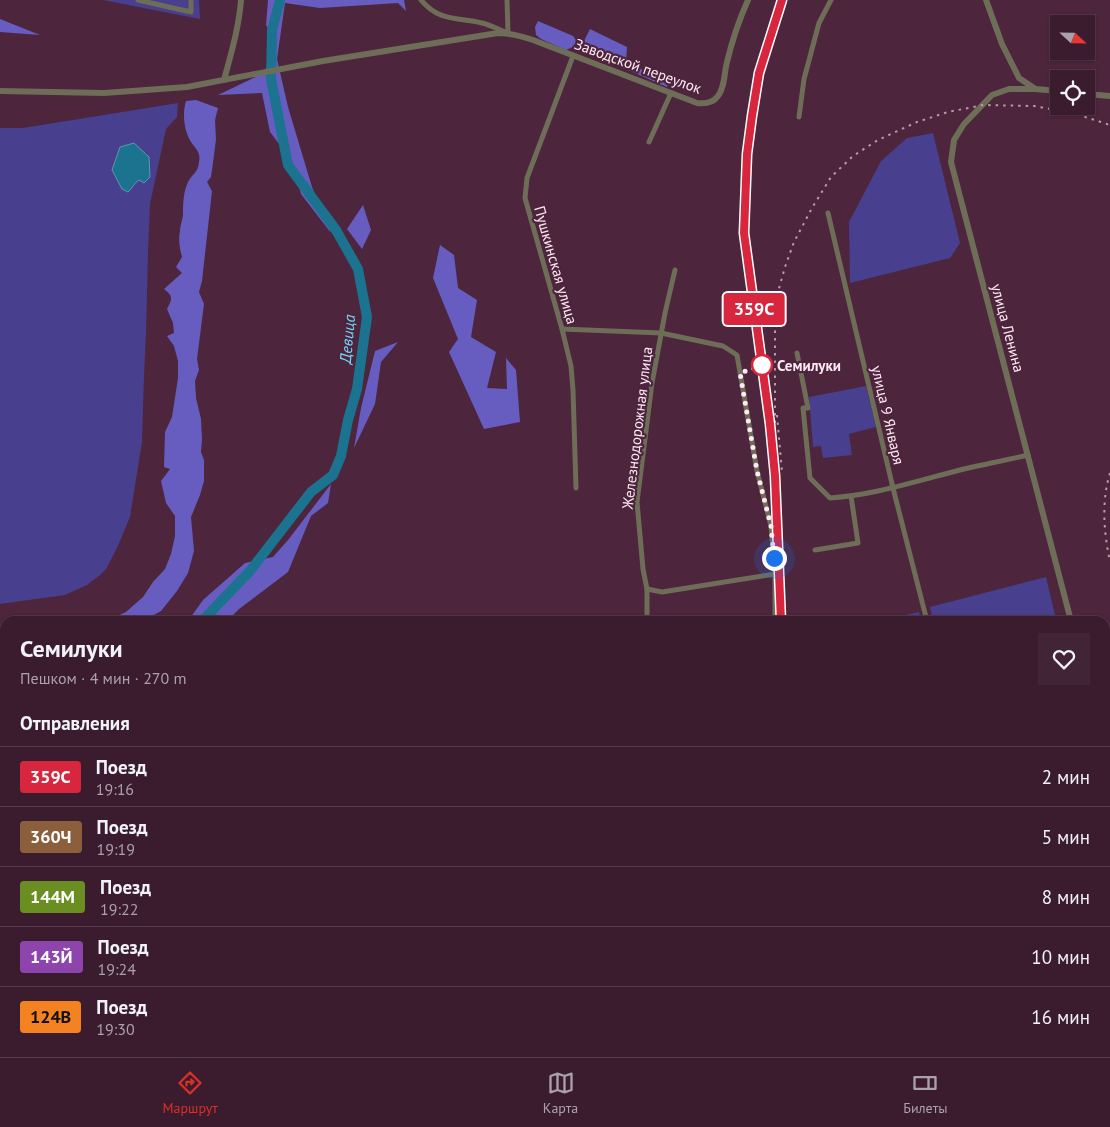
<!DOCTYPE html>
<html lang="ru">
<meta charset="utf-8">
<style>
:root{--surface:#3a1c2e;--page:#412536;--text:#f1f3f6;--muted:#aba1aa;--line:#543a4a;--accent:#d93025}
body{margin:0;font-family:"PT Sans",sans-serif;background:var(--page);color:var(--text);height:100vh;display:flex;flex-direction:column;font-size:19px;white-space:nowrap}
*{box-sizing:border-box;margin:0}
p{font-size:16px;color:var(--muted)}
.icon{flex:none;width:28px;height:28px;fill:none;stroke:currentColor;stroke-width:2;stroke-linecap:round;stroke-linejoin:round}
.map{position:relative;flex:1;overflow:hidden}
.panel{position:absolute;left:0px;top:616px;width:1110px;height:441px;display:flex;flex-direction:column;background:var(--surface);border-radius:15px 15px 0 0;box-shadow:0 1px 4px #0004,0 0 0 1px var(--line)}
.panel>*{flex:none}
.badge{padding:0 10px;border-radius:4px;font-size:18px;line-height:32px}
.needle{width:32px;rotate:112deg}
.controls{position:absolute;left:1050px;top:15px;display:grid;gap:10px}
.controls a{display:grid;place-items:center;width:45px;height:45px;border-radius:0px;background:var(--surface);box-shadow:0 1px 4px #0004,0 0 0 1px var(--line);font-size:25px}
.you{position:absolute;width:25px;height:25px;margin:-12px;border:4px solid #fff;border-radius:50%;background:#1a73e8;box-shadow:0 0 0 8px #1a73e833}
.map>.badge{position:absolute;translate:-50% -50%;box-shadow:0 0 0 2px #fff}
h2{padding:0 20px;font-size:19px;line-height:45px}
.round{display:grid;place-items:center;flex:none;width:52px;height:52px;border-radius:0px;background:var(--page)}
.summary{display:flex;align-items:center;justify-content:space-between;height:85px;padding:0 20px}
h1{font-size:24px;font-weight:800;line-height:38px}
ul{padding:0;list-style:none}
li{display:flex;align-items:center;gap:15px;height:60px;padding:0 20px;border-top:1px solid var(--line)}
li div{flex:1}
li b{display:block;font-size:19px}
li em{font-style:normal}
li .badge{min-width:55px;font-weight:700;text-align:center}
.tab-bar{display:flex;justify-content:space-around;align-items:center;height:70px;border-top:1px solid var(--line);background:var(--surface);font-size:14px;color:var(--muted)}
.tab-bar a{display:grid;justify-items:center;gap:2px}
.tab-bar .active{color:var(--accent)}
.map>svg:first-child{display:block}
.green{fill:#483f8e}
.forest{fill:#675dc0}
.water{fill:#1c738f;stroke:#6096ad}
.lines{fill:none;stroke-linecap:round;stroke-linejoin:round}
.river{stroke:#1c738f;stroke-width:10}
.minor{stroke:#6e6d58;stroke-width:5}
.tertiary{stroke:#6e6d58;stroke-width:6}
.rail{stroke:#b99cac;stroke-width:2;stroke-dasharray:2.5 5;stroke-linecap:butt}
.line-casing{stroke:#fff;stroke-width:11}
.line{stroke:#d7263d;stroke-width:8}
.walk{stroke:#ffe9f4;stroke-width:5;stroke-dasharray:0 9}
.stop-dot{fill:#fff;stroke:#d7263d;stroke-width:2.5}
.labels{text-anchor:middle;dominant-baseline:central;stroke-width:4.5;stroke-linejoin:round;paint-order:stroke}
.street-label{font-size:15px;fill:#ffe9f4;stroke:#4d253d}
.stop-label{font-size:15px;font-weight:bold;fill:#ffe9f4;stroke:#4d253d;text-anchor:start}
.water-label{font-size:16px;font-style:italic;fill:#74d8fe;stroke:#4d253d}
</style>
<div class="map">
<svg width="1110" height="1057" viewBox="0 0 1110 1057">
<rect width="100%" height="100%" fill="#4d253d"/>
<g class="green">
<path d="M103,0H199L200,19Z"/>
<path d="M178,103L177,117L166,129L150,204L148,253L146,333L144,376L142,442L130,517L117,548L106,569L100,575L87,585L65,595L0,604V128H23Z"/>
<path d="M933,133L960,243L950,258L850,283L849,222L881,161L907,138Z"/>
<path d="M866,386L876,427L849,434L852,455L823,458L821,446L813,447L809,397Z"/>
<path d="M1046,577L1055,615L1031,621H933L930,607Z"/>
<path d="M919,612L921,621H880Z"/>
<rect x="1105" y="831" width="5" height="133"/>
</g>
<g class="forest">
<path d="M268,0H404L406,11L398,3L320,8L285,3L277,59L288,107L312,187L331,233L301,194L292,161L270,132L262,93L218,95L264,73L276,43L266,25Z"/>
<path d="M0,19L40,35L0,32Z"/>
<path d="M538,21L573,36L577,41L573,47L566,50L541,39L536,35L535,27Z"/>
<path d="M590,29L627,47L626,63L668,80L667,87L605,60L581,47Z"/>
<path d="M196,100L218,108L215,120L216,139L213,163L211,177L207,182L212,191L202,281L199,292L204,304L197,359L199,370L195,381L196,398L201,419L202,439L201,452L204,460V481L200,495L191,517L194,551L188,573L177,591L161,611L152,616L147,621H107L126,612L143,597L153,582L165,569L171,554L175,536V516L166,503L161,481L170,469L164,467L165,432L172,417L178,378V361L174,346L167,336L174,333L173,323L167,309C172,299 174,297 164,289L182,273L176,267L182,257C180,249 178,240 180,231C180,226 182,221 183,216C183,204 183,193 188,182C192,174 198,173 199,162C201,153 196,149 191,142C184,130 182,114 186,101Z"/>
<path d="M363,205L371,230L362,249L347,229Z"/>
<path d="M440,245L454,255L458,288L477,300L471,337L496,352L487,388L507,389L506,358L516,370L520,422L484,429L449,352L458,339L433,278Z"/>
<path d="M398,342L381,362L375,404L354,448L361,408L375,351Z"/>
<path d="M331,484L328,503L311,516L288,572L239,609L227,621H188L203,600L245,563L273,557L288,540Z"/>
<path d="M0,633H5V660L0,661Z"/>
<path d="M0,868H5V896L0,897Z"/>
<path d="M1105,924L1110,925V976L1105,980Z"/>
</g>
<g class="water">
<path d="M134,143L149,157L150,177L144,183L139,180C134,183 133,188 128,192L122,189L112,170L120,147Z"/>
<path d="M1105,987H1110V1057H631L614,1053L1105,1052Z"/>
<path d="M37,1053V1052L350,1053L328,1057H30Z"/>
</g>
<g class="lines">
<g class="river">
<path d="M202,621L250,571L311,492L333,475L341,456L348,420L357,389L367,317L358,269L336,230L288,165L271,79L272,30L280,0"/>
<path d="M0,734L5,735"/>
</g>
<g class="minor">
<path d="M138,0L191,12V0"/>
<path d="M421,0C440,22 456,17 482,23C491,25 499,30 508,33L507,0"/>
<path d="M573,56L527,178L525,198L562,329L571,366L573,390L576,488"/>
<path d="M799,117L804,79L819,23L831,0"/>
<path d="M649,142L671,93"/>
<path d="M828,213L893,488L927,621"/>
<path d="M562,329L661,333L723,346L737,355L757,471L771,526L775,574V621"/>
<path d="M797,353L808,408H803L810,478L830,498C876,495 920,480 964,469C986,464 1007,460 1028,455"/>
<path d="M815,550L858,543L851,496"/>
<path d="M647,589L662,592L775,574"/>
<path d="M647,621V589L643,569L637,502L652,383L665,313L675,270"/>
</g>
<g class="tertiary">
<path d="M986,0L1002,44L1019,78L1034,88"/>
<path d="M224,80C231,54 239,27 241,0"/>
<path d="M0,91L104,93L187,87L323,61L498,33C511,33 521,36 533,40L697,103C705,104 713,103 718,96C725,87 724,73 727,62C732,41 739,20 748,0"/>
<path d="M1059,91L1035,89H1009L992,95L964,124L954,140L951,162L1071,621"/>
<path d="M1086,94L1110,96"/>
<path d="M1105,753L1110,772"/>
<path d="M1105,816L1110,811"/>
<path d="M1105,823H1110"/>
</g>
<g class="rail">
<path d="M777,415L782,472"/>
<path d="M775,423V317L778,292L785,267L794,242L812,208L831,177L853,156L878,140L917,122L948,112L983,105L1034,106L1073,113L1107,124L1110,126"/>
<path d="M1110,473C1101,502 1104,533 1110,562"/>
<path d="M780,621L775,476L770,424L744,233L747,154L752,116L759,73L782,0"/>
<path d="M771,1057V1052"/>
</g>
</g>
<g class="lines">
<defs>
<path id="line" d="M781,621L775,476L770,424L744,233L747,154L752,116L759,73L782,0"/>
</defs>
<use href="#line" class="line-casing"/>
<use href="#line" class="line"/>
<path class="walk" d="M762,365L740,373L757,471L771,526L774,558"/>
</g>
<circle class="stop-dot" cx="762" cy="365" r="10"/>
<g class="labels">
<g class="street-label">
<text transform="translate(638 66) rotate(20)">Заводской переулок</text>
<text transform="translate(556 265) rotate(74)">Пушкинская улица</text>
<text transform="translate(1008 328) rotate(75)">улица Ленина</text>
<text transform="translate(888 415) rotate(77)">улица 9 Января</text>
<text transform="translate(637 428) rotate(-83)">Железнодорожная улица</text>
</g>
<g class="stop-label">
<text x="777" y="365">Семилуки</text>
</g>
<g class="water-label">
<text transform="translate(347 339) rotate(-85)">Девица</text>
</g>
</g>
</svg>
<div class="controls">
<a><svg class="needle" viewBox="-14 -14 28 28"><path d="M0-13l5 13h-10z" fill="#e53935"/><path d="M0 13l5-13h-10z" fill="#aba1aa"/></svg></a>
<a><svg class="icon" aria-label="locate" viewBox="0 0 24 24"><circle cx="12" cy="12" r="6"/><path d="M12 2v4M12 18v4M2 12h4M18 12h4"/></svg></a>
</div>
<div class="you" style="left:774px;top:558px"></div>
<b class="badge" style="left:754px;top:309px;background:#d7263d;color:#fff">359С</b>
<section class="panel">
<div class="summary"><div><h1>Семилуки</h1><p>Пешком · 4 мин · 270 m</p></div><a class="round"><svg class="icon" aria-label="heart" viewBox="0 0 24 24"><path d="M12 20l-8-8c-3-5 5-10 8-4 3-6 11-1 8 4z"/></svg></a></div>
<h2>Отправления</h2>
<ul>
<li><span class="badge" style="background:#d7263d;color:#fff">359С</span><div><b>Поезд</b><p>19:16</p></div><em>2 мин</em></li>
<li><span class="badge" style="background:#8b5e3c;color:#fff">360Ч</span><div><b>Поезд</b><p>19:19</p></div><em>5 мин</em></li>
<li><span class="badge" style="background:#6b8e23;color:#fff">144М</span><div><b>Поезд</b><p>19:22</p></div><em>8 мин</em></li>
<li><span class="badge" style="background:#8e44ad;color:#fff">143Й</span><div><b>Поезд</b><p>19:24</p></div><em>10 мин</em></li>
<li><span class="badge" style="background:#f58220;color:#111">124В</span><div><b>Поезд</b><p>19:30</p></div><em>16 мин</em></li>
</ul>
</section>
</div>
<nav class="tab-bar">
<a class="active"><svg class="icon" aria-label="directions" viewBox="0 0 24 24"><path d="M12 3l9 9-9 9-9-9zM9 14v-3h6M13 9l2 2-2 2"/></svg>Маршрут</a>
<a><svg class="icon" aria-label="map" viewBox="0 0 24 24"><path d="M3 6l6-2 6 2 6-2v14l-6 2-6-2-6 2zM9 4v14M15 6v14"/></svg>Карта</a>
<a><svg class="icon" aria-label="tickets" viewBox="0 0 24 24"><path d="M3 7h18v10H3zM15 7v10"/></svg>Билеты</a>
</nav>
